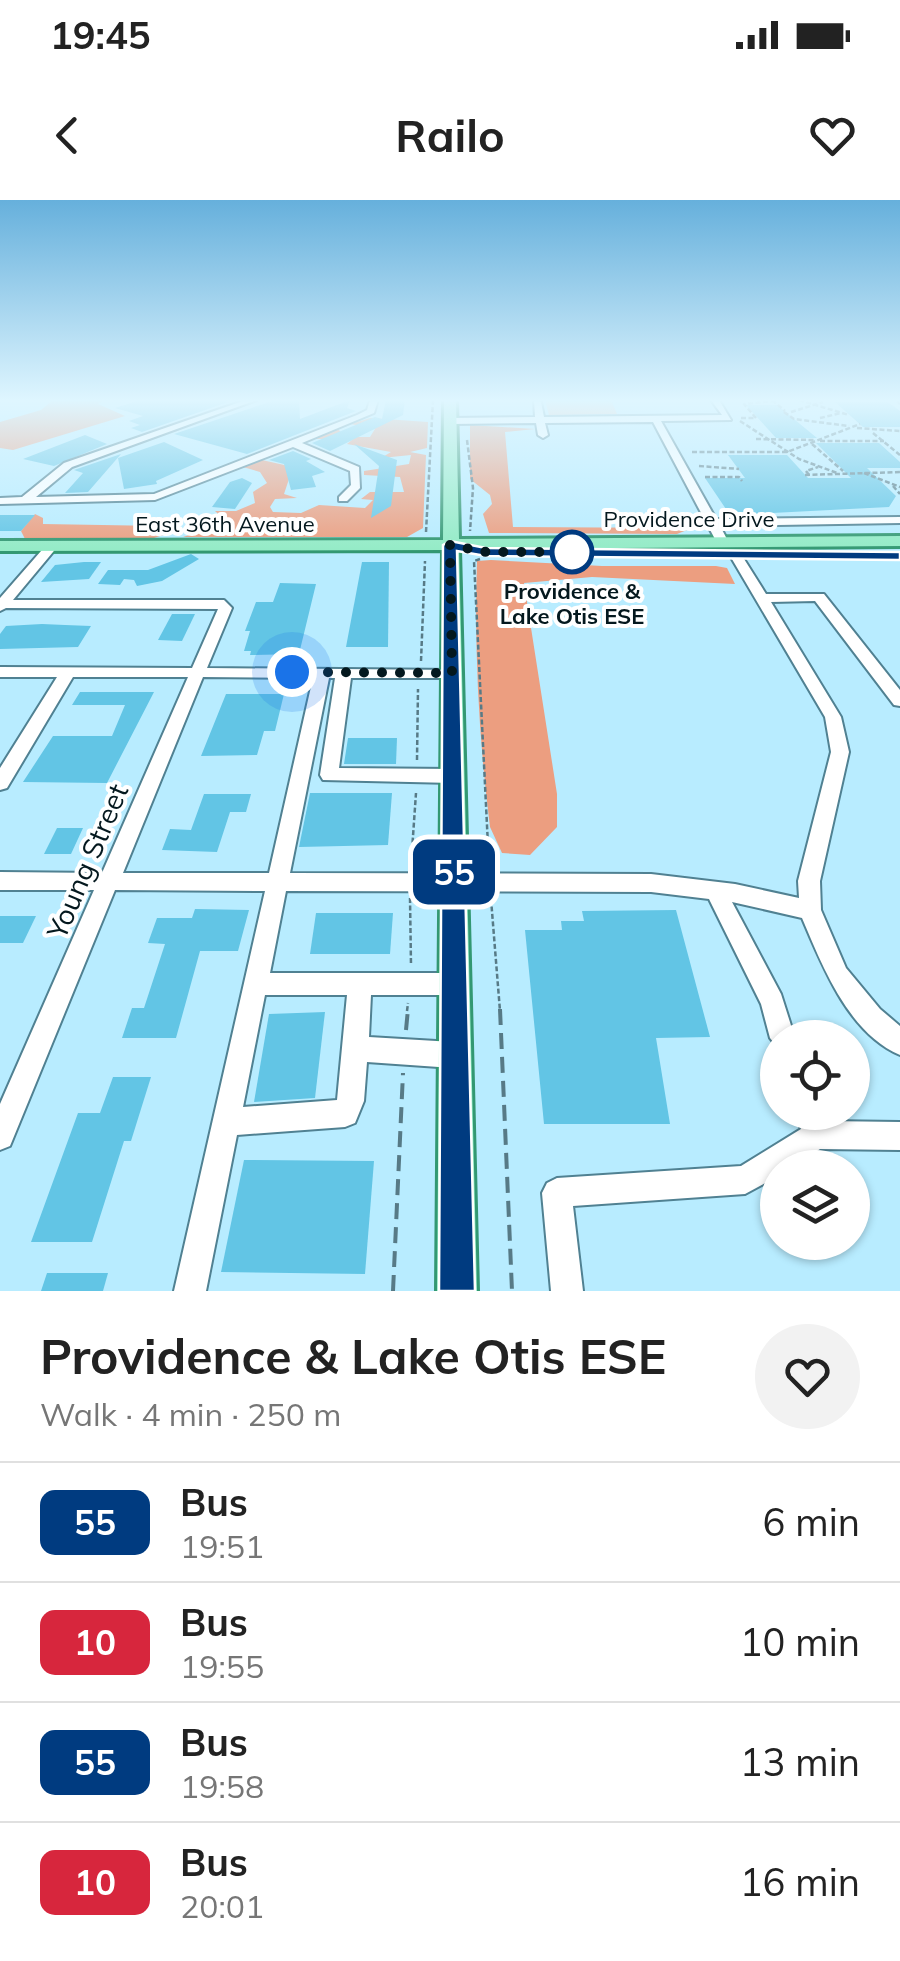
<!DOCTYPE html>
<meta charset="utf-8">
<style>
:root{--surface:#fff;--page:#f2f2f2;--text:#222;--muted:#767676;--line:#e0e0e0}
body{margin:0;font-family:Mulish,sans-serif;background:var(--page);color:var(--text);height:100vh;display:flex;flex-direction:column;font-size:38px;white-space:nowrap}
*{box-sizing:border-box;margin:0}
p{font-size:32px;color:var(--muted)}
.icon{flex:none;width:55px;height:55px;fill:none;stroke:currentColor;stroke-width:2;stroke-linecap:round;stroke-linejoin:round}
.map{position:relative;height:1091px;overflow:hidden}
.drawer{display:flex;flex-direction:column;background:var(--surface);flex:1}
.drawer>*{flex:none}
.badge{padding:0 20px;border-radius:15px;font-size:35px;line-height:65px}
.tools{position:absolute;left:760px;top:820px;display:grid;gap:20px}
.tools a{display:grid;place-items:center;width:110px;height:110px;border-radius:50%;background:var(--surface);box-shadow:0 2px 8px #0004;font-size:50px}
.you{position:absolute;width:50px;height:50px;margin:-25px;border:8px solid #fff;border-radius:50%;background:#1a73e8;box-shadow:0 0 0 15px #1a73e833}
.map>.badge{position:absolute;translate:-50% -50%;box-shadow:0 0 0 5px #fff}
.round{display:grid;place-items:center;flex:none;width:105px;height:105px;border-radius:52px;background:var(--page)}
.headline{display:flex;align-items:center;justify-content:space-between;height:170px;padding:0 40px}
h1{font-size:48px;font-weight:700;line-height:75px}
ul{padding:0;list-style:none}
li{display:flex;align-items:center;gap:30px;height:120px;padding:0 40px;border-top:2px solid var(--line)}
li div{flex:1}
li b{display:block;font-size:38px}
li em{font-style:normal}
li .badge{min-width:110px;font-weight:700;text-align:center}
.status{display:flex;justify-content:space-between;align-items:center;height:70px;padding:0 50px;background:var(--surface);direction:ltr}
.status svg{height:28px;fill:currentColor}
header{display:flex;justify-content:space-between;align-items:center;height:130px;padding:0 40px;background:var(--surface);font-size:45px;font-weight:700}
.map>svg:first-child{display:block}
.green{fill:#fabba3}
.forest{fill:#ec9e80}
.building{fill:#62c5e5}
.lines{fill:none;stroke-linecap:round;stroke-linejoin:round}
.minor-casing{stroke:#508192;stroke-width:4}
.major-casing{stroke:#339872;stroke-width:6}
.path-far1{stroke:#577a86;stroke-width:2.5;stroke-dasharray:5 2.5;stroke-linecap:butt}
.path{stroke:#577a86;stroke-width:4;stroke-dasharray:16 8;stroke-linecap:butt}
.minor{fill:#fff;fill-rule:evenodd}
.major{fill:#94ebc6;fill-rule:evenodd}
.line{fill:#003b80;stroke:#fff;stroke-width:2.5}
.walk{stroke:#04181e;stroke-width:10;stroke-dasharray:0 18}
.stop-dot{fill:#fff;stroke:#003b80;stroke-width:5}
.labels{text-anchor:middle;dominant-baseline:central;stroke-width:8;stroke-linejoin:round;paint-order:stroke}
.far-street-label{font-size:22px;fill:#04181e;stroke:#fff}
.far-stop-label{font-size:22px;font-weight:bold;fill:#04181e;stroke:#fff}
.street-label{font-size:28px;fill:#04181e;stroke:#fff}
</style>
<div class="status"><b>19:45</b><svg viewBox="0 0 49 12"><path d="M0 12V9h3v3zM5 12V6h3v6zM10 12V3h3v9zM15 12V0h3v12zM26 1h20v11H26zM47 4h2v5h-2z"/></svg></div>
<header><svg class="icon" aria-label="back" viewBox="0 0 24 24"><path d="M15 5l-7 7 7 7"/></svg>Railo<svg class="icon" aria-label="heart" viewBox="0 0 24 24"><path d="M12 20l-8-8c-3-5 5-10 8-4 3-6 11-1 8 4z"/></svg></header>
<div class="map">
<svg width="900" height="1091" viewBox="0 0 900 1091">
<rect width="100%" height="100%" fill="#b8ecff"/>
<path class="green" d="M545,200H611L617,214L549,215Z"/>
<g class="forest">
<path d="M53,200H104L98,204L125,216L13,250L0,248V222L41,210Z"/>
<path d="M370,218L428,222L427,248L410,252L426,255L423,328L407,337H183L228,323L215,311H236L255,303L253,292L267,283L260,272L243,267L262,260L293,267L284,294L297,298L275,299L270,307L273,312L301,313L319,305L365,308L373,300L361,299L370,292H404L400,277L364,275V271L409,264L411,255L381,258L391,252L347,244L353,239H308L338,229L345,237H370L375,229L351,224Z"/>
<path d="M470,225L535,229L505,232L513,327L692,328L677,334L489,333L483,314L492,304L490,295L470,279Z"/>
<path d="M35,314L43,318V324L161,326L166,334L151,339H25L21,331Z"/>
<path d="M491,360L602,366H716L727,368L735,384L592,377L524,383L557,594V627L530,655L502,653L490,627C479,540 474,450 477,361Z"/>
</g>
<g class="building">
<path d="M140,200H220L228,202L142,232L131,228L140,225L129,221L143,216L115,208Z"/>
<path d="M275,200H299L300,219L350,200L347,208L356,211L247,254L174,234Z"/>
<path d="M386,200H405L403,215L330,251L312,243L375,217L382,219Z"/>
<path d="M835,202H888L900,211V227H863Z"/>
<path d="M746,205H777L817,238H776Z"/>
<path d="M85,235L107,244L54,266L23,259Z"/>
<path d="M164,242L203,260L156,281L157,284L124,289L118,258Z"/>
<path d="M816,243H879L900,262V268H867L896,296L889,307L730,315L705,278H745L728,255H787L808,278H851Z"/>
<path d="M354,244L397,260L391,306L371,318L379,266Z"/>
<path d="M293,251L311,259L306,261L325,272L312,276L316,287L291,290L284,264L269,260Z"/>
<path d="M121,254L88,292L65,293L83,273L74,270Z"/>
<path d="M242,278L252,283L235,309L212,307L230,282Z"/>
<path d="M0,315H35L21,331H0Z"/>
<path d="M191,354L199,359L162,381L137,386L134,380L124,379L120,385L98,384L108,370H148Z"/>
<path d="M84,362H101L89,379L41,382L55,365Z"/>
<path d="M362,362H389L388,447H346Z"/>
<path d="M280,383L316,384L299,454L250,455L251,451H244L250,431H245L256,402H273Z"/>
<path d="M172,414H195L182,441L158,440Z"/>
<path d="M42,424L65,425L91,426L78,447L0,449V434L6,426Z"/>
<path d="M80,492H154L107,583L23,582L53,536H112L125,505H72Z"/>
<path d="M226,494H284L275,531H264L257,555L201,556Z"/>
<path d="M348,538H397L396,564H344Z"/>
<path d="M310,593H392L388,645L299,647Z"/>
<path d="M204,594H251L246,612H230L217,652L162,650L170,629L191,630Z"/>
<path d="M57,628H83L71,654H44Z"/>
<path d="M195,709L249,710L238,751H200L176,838H122L132,808H144L165,744L148,743L157,718H192Z"/>
<path d="M676,710L710,837L656,838L670,924H544L525,730H562L561,721H584L582,711Z"/>
<path d="M316,713H393L390,754H310Z"/>
<path d="M0,716H36L23,743H0Z"/>
<path d="M325,812L315,898L254,902L269,814Z"/>
<path d="M113,877H151L131,941H124L92,1042H31L78,913H100Z"/>
<path d="M244,960L374,961L365,1074L221,1072Z"/>
<path d="M47,1073H108L103,1091H41Z"/>
</g>
<g class="lines">
<defs>
<g id="minor">
<path d="M246,200H257L72,267L36,297L154,294L357,215L367,210L370,200H378L374,213L302,243L359,267L360,288L347,301H339V297L351,285L350,271L293,247L155,300L0,304V298L22,297L64,263Z"/>
<path d="M534,200L541,202L544,217L722,215L711,200H719L731,220L661,221L716,319L900,317V323L720,326L728,341L722,345L716,341L653,222L545,223L548,235L543,238L538,235L536,223L450,224L445,221L450,218L535,217Z"/>
<path d="M52,342L58,346L13,400H224L232,408L207,468L458,470L460,473L452,478H351L339,568L453,569L459,571L462,576L459,581L453,583L323,580L320,575L335,478H329L290,673L651,674L735,684L799,698L798,681L831,552L825,517L729,354L739,351L766,394H824L900,490V506L894,505L815,401L771,402L841,517L849,552L820,681L821,710L846,768L880,809L900,826V855C848,833 822,765 802,718L732,702L781,794L795,838H778V848L770,838L761,804L709,699L651,692L286,691L270,773H455L463,776L467,784L463,792L455,795H371L369,837L453,842L462,846L466,855L462,864L453,868L367,862L364,901L355,923L345,927L237,935L206,1091H174L265,691L115,690L10,946L0,950V904L94,690H0V672L102,673L188,477H73L7,588L0,590V568L57,477H0V467L192,468L218,409L6,408L0,411V398L48,343ZM203,477L313,478L269,673H123ZM265,795H347L337,900L243,907Z"/>
<path d="M794,912H821L825,921L900,922V950L820,949L791,968H778V976L745,994L573,1006L583,1091H551L542,993L547,983L557,978L741,966L801,929Z"/>
</g>
<path id="major" d="M444,200H456L459,339L900,336V346L459,349L477,1091H437L443,350L0,351V341L443,340Z"/>
</defs>
<use href="#minor" class="minor-casing"/>
<use href="#major" class="major-casing"/>
<g class="path-far1">
<path d="M772,200L785,211"/>
<path d="M799,200L849,215"/>
<path d="M897,201L900,204"/>
<path d="M784,212L794,219L849,226"/>
<path d="M791,212L823,202"/>
<path d="M741,218H756L744,204L773,201"/>
<path d="M820,218L841,213"/>
<path d="M740,221L799,259L837,273"/>
<path d="M857,228L900,231"/>
<path d="M873,233L900,255"/>
<path d="M756,239L815,240"/>
<path d="M467,240L473,288L470,331"/>
<path d="M820,241H884"/>
<path d="M812,244L843,271"/>
<path d="M692,252H787L860,224"/>
<path d="M699,266L739,269"/>
<path d="M864,273L900,287"/>
<path d="M805,275L900,272"/>
<path d="M809,275L806,271L818,267"/>
<path d="M705,277H739L742,281"/>
<path d="M893,286L900,294"/>
<path d="M426,332L433,200"/>
<path d="M480,359L474,361L489,666"/>
<path d="M421,461L425,361"/>
<path d="M417,560L418,489"/>
<path d="M411,665L416,593"/>
<path d="M410,698L411,765"/>
<path d="M491,699L500,811"/>
<path d="M407,811L408,803"/>
</g>
<g class="path">
<path d="M500,809L512,1091"/>
<path d="M406,830L408,809"/>
<path d="M393,1091L403,873"/>
</g>
<use href="#minor" class="minor"/>
<use href="#major" class="major"/>
</g>
<linearGradient id="sky" x2="0" y2="1"><stop stop-color="#66b0dc"/><stop offset="0.57" stop-color="#dff6ff"/><stop offset="1" stop-color="#dff6ff" stop-opacity="0"/></linearGradient>
<rect width="900" height="352" fill="url(#sky)"/>
<path class="line" d="M450,341L486,348L900,352V360L486,356L457,351L475,1091H439L443,345Z"/>
<g class="lines">
<path class="walk" d="M292,472L452,473L450,345L486,352H572"/>
</g>
<circle class="stop-dot" cx="572" cy="352" r="20"/>
<g class="labels">
<g class="far-street-label">
<text x="689" y="319">Providence Drive</text>
<text x="225" y="324">East 36th Avenue</text>
</g>
<g class="far-stop-label">
<text x="572" y="391">Providence &amp;<tspan x="572" dy="25">Lake Otis ESE</tspan></text>
</g>
<g class="street-label">
<text transform="translate(87 661) rotate(-67)">Young Street</text>
</g>
</g>
</svg>
<div class="tools">
<a><svg class="icon" aria-label="locate" viewBox="0 0 24 24"><circle cx="12" cy="12" r="6"/><path d="M12 2v4M12 18v4M2 12h4M18 12h4"/></svg></a>
<a><svg class="icon" aria-label="layers" viewBox="0 0 24 24"><path d="M12 4l9 5-9 5-9-5zM3 14l9 5 9-5"/></svg></a>
</div>
<div class="you" style="left:292px;top:472px"></div>
<b class="badge" style="left:454px;top:672px;background:#003b80;color:#fff">55</b>
</div>
<section class="drawer">
<div class="headline"><div><h1>Providence &amp; Lake Otis ESE</h1><p>Walk · 4 min · 250 m</p></div><a class="round"><svg class="icon" aria-label="heart" viewBox="0 0 24 24"><path d="M12 20l-8-8c-3-5 5-10 8-4 3-6 11-1 8 4z"/></svg></a></div>
<ul>
<li><span class="badge" style="background:#003b80;color:#fff">55</span><div><b>Bus</b><p>19:51</p></div><em>6 min</em></li>
<li><span class="badge" style="background:#d7263d;color:#fff">10</span><div><b>Bus</b><p>19:55</p></div><em>10 min</em></li>
<li><span class="badge" style="background:#003b80;color:#fff">55</span><div><b>Bus</b><p>19:58</p></div><em>13 min</em></li>
<li><span class="badge" style="background:#d7263d;color:#fff">10</span><div><b>Bus</b><p>20:01</p></div><em>16 min</em></li>
</ul>
</section>
